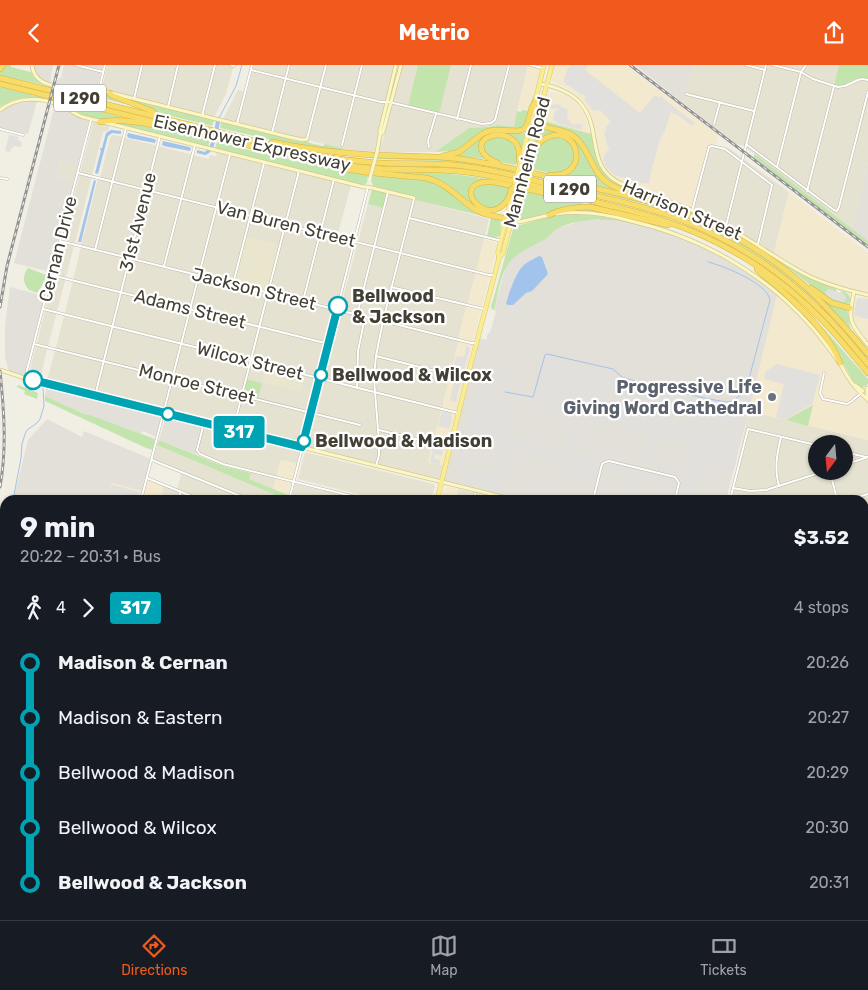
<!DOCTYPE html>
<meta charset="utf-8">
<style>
:root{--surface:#171b24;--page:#20242c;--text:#f1f3f6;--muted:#9ea1a6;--line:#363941;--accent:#f15a1c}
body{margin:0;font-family:Rubik,sans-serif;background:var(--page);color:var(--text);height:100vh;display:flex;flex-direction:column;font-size:19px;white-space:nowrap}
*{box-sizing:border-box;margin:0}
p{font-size:16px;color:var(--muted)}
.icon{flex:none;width:28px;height:28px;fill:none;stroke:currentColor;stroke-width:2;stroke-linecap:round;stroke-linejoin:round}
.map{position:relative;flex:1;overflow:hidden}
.side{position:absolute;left:0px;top:430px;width:869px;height:425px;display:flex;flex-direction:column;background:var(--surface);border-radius:15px 15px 0 0;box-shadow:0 1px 4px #0004}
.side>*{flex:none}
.badge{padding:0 10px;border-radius:4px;font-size:18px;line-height:32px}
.needle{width:32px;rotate:196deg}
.tools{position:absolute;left:808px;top:370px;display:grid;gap:10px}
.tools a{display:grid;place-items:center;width:45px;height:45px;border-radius:50%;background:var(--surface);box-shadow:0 1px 4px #0004;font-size:25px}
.map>.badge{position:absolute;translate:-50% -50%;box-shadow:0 0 0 2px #fff}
.legs{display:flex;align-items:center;gap:8px;height:55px;padding:0 20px;font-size:16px}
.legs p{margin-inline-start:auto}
.headline{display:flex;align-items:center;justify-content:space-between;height:85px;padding:0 20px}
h1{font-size:28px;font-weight:700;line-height:38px}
ul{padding:0 20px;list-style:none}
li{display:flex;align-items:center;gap:18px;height:55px;font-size:19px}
li i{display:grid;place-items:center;width:8px;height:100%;margin:0 6px;background:currentColor}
li i::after{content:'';width:12px;height:12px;margin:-6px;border:4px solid;border-radius:50%;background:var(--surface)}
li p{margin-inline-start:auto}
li:first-child i{background:linear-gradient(#0000 50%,currentColor 0)}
li:last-child i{background:linear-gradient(currentColor 50%,#0000 0)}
header{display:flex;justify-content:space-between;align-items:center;height:65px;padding:0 20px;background:var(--accent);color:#fff;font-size:22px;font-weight:700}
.dock{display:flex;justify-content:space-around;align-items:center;height:70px;border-top:1px solid var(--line);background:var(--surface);font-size:14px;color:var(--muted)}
.dock a{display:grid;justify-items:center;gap:2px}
.dock .active{color:var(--accent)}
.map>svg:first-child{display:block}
.residential{fill:#e5e2d2;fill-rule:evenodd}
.commercial{fill:#f3e9cf}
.industrial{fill:#e3e0d9}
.education{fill:#eae6ce}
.green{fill:#c4e4ae}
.parking{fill:#e2e0dc;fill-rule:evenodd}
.water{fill:#a2c3ec}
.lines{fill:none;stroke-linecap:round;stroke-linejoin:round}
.stream{stroke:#a2c3ec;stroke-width:1}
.street-casing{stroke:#bcb8a7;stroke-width:3}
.secondary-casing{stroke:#d0c896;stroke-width:4.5}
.primary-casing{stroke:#decb65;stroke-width:5}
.highway-casing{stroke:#d6b339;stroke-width:6}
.street{stroke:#fff;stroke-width:2}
.secondary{stroke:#fcf6c3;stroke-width:3}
.primary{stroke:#faeb95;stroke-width:4}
.highway{stroke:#f8dc69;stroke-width:5}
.rail-casing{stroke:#949494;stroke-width:3}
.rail{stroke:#fff;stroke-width:1;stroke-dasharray:4;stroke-linecap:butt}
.secondary-bridge-casing{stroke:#d0c896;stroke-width:4.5;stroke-linecap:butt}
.primary-bridge-casing{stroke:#decb65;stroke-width:5;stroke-linecap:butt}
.highway-bridge-casing{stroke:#d6b339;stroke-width:6;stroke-linecap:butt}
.secondary-bridge{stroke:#fcf6c3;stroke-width:3}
.primary-bridge{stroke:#faeb95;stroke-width:4}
.highway-bridge{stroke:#f8dc69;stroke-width:5}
.line-1-casing{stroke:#fff;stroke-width:11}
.line-1{stroke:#00a3b4;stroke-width:8}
.stop-1-dot{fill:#fff;stroke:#00a3b4;stroke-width:2.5}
.worship-dot{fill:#6b7280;stroke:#fff;stroke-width:2}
.labels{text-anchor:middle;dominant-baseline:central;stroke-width:4.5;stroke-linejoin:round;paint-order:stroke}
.shield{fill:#fff;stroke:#7b7971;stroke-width:1}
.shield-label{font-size:16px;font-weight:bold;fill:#433f34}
.street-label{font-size:18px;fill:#433f34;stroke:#fff}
.stop-label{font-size:18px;font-weight:bold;fill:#433f34;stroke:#fff;text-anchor:start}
.worship-label{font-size:18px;font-weight:bold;fill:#5b616d;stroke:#fff;text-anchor:end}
</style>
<header><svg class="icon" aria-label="back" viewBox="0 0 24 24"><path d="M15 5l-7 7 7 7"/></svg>Metrio<svg class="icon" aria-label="share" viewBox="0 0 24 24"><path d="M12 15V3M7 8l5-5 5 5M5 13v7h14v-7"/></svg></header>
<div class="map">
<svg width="868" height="855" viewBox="0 0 868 855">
<rect width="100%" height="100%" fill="#f1efe4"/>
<g class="residential">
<path d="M107,0H234L225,32H224L222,37L214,52H213L102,24Z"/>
<path d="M254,0H395L374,87L349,85L224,55L223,54L229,42L238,25L247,27Z"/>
<path d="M402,0H528L520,34L514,63L498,60L486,62L469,63L435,87H379V83L383,74Z"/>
<path d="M693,0H839L835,20H843L858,13H865L868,14V98L852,164L744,81L736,79L683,38Z"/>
<path d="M93,57L109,60V65L103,67L75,178L63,175Z"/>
<path d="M112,70L120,71L122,72L209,94L210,90L216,91L217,87L263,98L250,150L100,113L110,73Z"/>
<path d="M710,79L728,83L737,89L789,127L774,188L736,165L695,144V141L693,140L707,83Z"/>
<path d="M60,95L78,99L74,116L56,111Z"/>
<path d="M266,99L351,120L337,172L353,176L337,244L268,227L246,171Z"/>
<path d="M98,114L249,151L233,218L81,180Z"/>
<path d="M387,127L489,154L476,207L458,274L459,275L429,397L445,401L441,417L303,382L368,139L383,143Z"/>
<path d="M62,178L74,181L48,281L37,278Z"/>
<path d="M81,182L337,245L320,313L65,248Z"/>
<path d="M64,251L267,301L300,326L304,310L319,314L302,382L233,365L242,330L262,318L246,314L232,365L47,316Z"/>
<path d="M36,281L47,284L40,315L28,312Z"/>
<path d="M749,346L868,375V391L865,393L868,394V569H864V435H729ZM816,379H844V406H816Z"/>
<path d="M204,359L302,383L297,399L281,395L273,424L249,414L251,406L223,399L200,389L197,385Z"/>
<path d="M157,380L287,435H203L177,424L182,406L152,394Z"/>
<path d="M305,387L433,419L435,421L431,435H381L298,414Z"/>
<path d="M295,419L363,435H301L292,431Z"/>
<path d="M164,420L200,435H160Z"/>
<path d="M458,424L505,435H455Z"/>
<path d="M868,570V667L864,665V571Z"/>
<path d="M868,728V855H692L694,850H864V731Z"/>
<path d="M97,850H319L317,855H113Z"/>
<path d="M436,850H492L490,855H481L474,853L473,855H435Z"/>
<path d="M510,850H692L691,855H647L638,852L637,855H509Z"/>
</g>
<g class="commercial">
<path d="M554,0H626L718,70L716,80L710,79L707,83L691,142H688L622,118L611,110L604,103L600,94L593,58L587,42L575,28L568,24L553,18L551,12Z"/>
<path d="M528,1L540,4L541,6L536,26L530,47L518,44Z"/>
<path d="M552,27L558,28L565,30L576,38L584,49L591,69L541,55L548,29Z"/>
<path d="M789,127L868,188V229L847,224L815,212L800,205L774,188Z"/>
<path d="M484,174L495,177L497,182L482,242L468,239Z"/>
<path d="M777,230L795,245L820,274L854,323L855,327L862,334L868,338V375L749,346Z"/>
<path d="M859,232L868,233V277L857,264L853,257V243L855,235Z"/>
<path d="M466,242L481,246L471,283L466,314L445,401L428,397L459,275H458Z"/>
<path d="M281,395L297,399L288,430L273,424Z"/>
<path d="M147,413L164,420L160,435H141Z"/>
<path d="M111,418L143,426L140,435H107Z"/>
<path d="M448,422L458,424L455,435H440L443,425Z"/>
<path d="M354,850H399L398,855H390L382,853L381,855H369Z"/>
</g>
<g class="industrial">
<path d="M33,0H53L50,18L42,15L35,8Z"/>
<path d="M64,0H103L98,21L95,23L66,21L56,19L58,14L61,13Z"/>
<path d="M635,0H693L683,38Z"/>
<path d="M26,36H37L28,69L0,63V46L10,40Z"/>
<path d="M55,40L64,43L76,51L89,56L78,99L60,95L56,111L74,116L51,207L14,198Z"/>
<path d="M868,98V176L852,164Z"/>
<path d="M600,154L601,155H615L647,163L648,161L686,175L725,194L750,209L777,230L749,346L726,435H520L443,416L479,273L486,275L488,268H490L496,246L494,245L503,211L506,202L510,196L520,187L546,173L558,163L584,155Z"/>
<path d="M10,222L45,231L24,312L9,307L5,292V261Z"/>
<path d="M47,320L163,348L156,372L143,366L141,369L90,350L84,349L45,331Z"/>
<path d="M166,351L203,360L196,385L197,390L159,375Z"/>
<path d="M47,354L82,372L84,366L151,394L143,426L112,418L107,435H13L28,375Z"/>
</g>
<g class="education">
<path d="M246,171L280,180L268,227L234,218Z"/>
<path d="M267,301L304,310L300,327L262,317Z"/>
</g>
<g class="green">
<path d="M5,0H11V2L31,7C34,15 41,18 48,21L0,10V5Z"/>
<path d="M418,0H451L439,49L408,41Z"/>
<path d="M839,0H868V14C855,11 847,23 834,20Z"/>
<path d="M0,22L45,33V34C28,31 15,32 0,42Z"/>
<path d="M56,23L69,25H88L106,29L110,32L135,41Z"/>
<path d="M113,30L211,54L214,55L212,61L159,48Z"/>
<path d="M533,31L534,33L526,60L520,64L493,63L461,84L451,88L450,86L435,87L469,63L486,62L498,60L514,62L517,46L520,47L523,45L528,46Z"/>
<path d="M53,35L136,56L100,55L79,49L66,40Z"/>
<path d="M541,55L591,69C600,111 604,115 644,129C651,132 661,134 666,138C648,131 614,124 602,110C593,100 587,82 578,73C569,64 548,67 541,55Z"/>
<path d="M108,57L143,59L210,75L208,82Z"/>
<path d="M221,57L302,77L307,76L310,78L323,81L325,79L349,85L337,84L335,85L281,77L220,63Z"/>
<path d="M538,62H539L569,70L578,78L596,107L625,127L559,112L569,108L573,104L575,79L553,69L533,84Z"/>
<path d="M501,66L525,68L526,69L521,87V85L502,69L482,78L487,94L453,91L484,70L490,67Z"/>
<path d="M494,72C513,75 521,78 516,100C506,98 486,96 484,84C483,77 489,74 494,72Z"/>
<path d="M556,72C572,76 573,80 574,96L567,106L552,109L529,103C533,86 539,77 556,72Z"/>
<path d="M217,77L308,99L369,109L367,115H368L366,119L362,120L230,87L215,83Z"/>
<path d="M755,89L868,176V180L753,92Z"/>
<path d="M378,92L450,95L476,98L514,106V107L486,101L445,96L377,94Z"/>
<path d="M395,108C427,107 459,108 491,115L479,116L469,128L470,134L478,143L445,119Z"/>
<path d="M528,109C579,121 633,131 682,150C729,167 772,194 808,227C830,247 849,270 868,292V294C856,279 844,264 831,251C785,203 729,168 667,146C648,139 628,135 608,130C581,123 554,117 527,110Z"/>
<path d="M373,110L428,115L449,125L475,147L500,155L501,161L500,170L496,173L487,171L491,153L416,135L415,132L373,121L371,116Z"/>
<path d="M490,118L510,122C507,133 499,148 485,142C481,140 478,137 474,135L473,125L476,121Z"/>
<path d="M372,124L387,127L383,143L368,139Z"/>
<path d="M523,125L533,127L594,141L565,143L526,154L518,155L516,154Z"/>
<path d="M668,138L697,149L728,164L816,216L836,224L837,227L828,224L827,226L844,229L840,228L842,226C848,228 851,230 850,237L847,240L837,239L825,232L791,205L748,176L716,159Z"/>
<path d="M585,143C592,144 598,146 604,148C619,153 637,154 653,159C705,175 752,202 793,238C788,236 781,229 776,224C766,216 755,209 745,202C695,170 628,145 569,146Z"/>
<path d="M565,149C593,149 621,154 648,161V163L615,155H600V154C589,155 568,157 559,163C554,165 551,170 547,173C533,182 516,186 507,201C499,214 498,231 494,245L492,244L491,242L513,164L517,161L550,151Z"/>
<path d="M28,203L46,210V212L38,228L29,225C23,219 22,210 28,203Z"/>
<path d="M824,236L847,245C850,251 848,259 852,265Z"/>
<path d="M809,249L824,264L868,314V319L862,323L853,316L839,291Z"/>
<path d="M246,314L262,318L258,334L242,330Z"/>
<path d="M18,320L38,328L37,334L24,329L25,326L17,322Z"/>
<path d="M45,331L84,349L90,350L155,374L153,385L146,383L45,336Z"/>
<path d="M813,340L808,361L786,355Z"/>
<path d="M159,375L223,401L251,408L249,414L288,430L287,435L157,380Z"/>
<path d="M5,464V511L0,510V489Z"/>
<path d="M864,665L868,667V728L864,731Z"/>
<path d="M0,753L5,754V777H0Z"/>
</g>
<g class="parking">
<path d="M570,0H588L585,5L640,48L655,30L659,33L660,31L695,58L692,61L676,49L675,50L672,48L673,47L671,46L665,66L660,75L651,107L649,119L645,118V119L614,110L604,99L606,97L603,96L606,86L608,87L610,83L608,82L604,67L606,66V61L611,57L601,46L595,45L593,46L584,34L586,32L582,29L581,30L570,21L565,20L566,18L563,17L568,3H569Z"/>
<path d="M555,38L561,40V42L568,44L567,50L568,55L570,56V58L576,60L577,58L582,60L581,65L556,58V56L553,55L555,46H557L558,44L555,43V44L550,43L551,39L555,40Z"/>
<path d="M9,70L19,72L18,75L22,77L21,82L14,81L13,83H11L10,87L5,86Z"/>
<path d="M828,224L844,229L846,232L845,236L843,237L829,233L825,229L826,228L825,227L826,226H827Z"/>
<path d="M857,233L868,234V254L855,251V249H854Z"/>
<path d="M466,281L470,283L463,309L452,307L456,291L463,292L466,287L465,286Z"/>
<path d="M546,293L614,308L613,314L745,347L736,386H725L657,370L535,339ZM605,326L674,343L673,347L738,363L737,371L667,355V351L637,344L636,348L632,347L633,343L607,337L606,340L593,337L595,328L601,329L602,327ZM551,327H561V339H551Z"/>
<path d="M777,299L820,310L812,339L785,355L776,352L784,319L764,314L766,306Z"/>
<path d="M502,305L507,307L503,323H500V325L480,320L481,314L497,317L500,306Z"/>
<path d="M455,314L461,316L456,337L451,336L450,334Z"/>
<path d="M475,328L511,338L509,345L511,346L510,351H512L511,357L509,356L507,363L509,364L508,371L506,370L505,372L508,371L532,377L531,381L562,389L561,395L491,378L492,373L491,372L466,365Z"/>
<path d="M442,346L451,348L452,353L449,364L438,361Z"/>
<path d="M574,356L580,358L573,388L595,394L596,396L600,397L595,416L562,408Z"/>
<path d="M650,371L657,373L650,400L643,398Z"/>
<path d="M465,373L470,375L463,402H461L457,400L463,374Z"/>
<path d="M694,381L735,391V393L737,394L734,403H731V404L704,397H702V395H700L702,397L694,435H681L684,421L681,419L679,414L685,410L692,383H693Z"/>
<path d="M433,383L443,386L442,391L435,389L434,393L440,395V400L430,397Z"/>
<path d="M506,383L512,385L503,422H501L500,429L497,428L498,425L496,424L495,426L463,418L465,409L456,407L458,403L473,406L472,408H474L475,405L499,411V414Z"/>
<path d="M609,398L632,404V405H634V408L625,406L624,408L607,404Z"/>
<path d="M639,406L672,414V416H673V419H671V420L637,412Z"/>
<path d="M631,416L635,417L633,424L637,426L636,432L630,435H626Z"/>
<path d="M113,420L139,427L138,432L132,430L131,435H107L111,422H112Z"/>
<path d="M536,424L581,435H534Z"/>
</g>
<g class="water">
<path d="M216,56L220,57C218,65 215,89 205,90C205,90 197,88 197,88V85L205,87C213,80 214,66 216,56Z"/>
<path d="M111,65L121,66V69L112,68L108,71L98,109L95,108L101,85L100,84V83H102L106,68Z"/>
<path d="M128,68L154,74L156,75L155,78L129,73L127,71Z"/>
<path d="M163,76L189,82L191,83L190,86L164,81L162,80Z"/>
<path d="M94,115L96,116L81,177H78Z"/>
<path d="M539,191L542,192L548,209L532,226L526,228L513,240H508L506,239C509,228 516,206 525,199C529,196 534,194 539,191Z"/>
</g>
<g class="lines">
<g class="stream">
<path d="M219,53L236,21L242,0"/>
<path d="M505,327L533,332L545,290L547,289L613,304L622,312L641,318L709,334L727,337C735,337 741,329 746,325L770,235C767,218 724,201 708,197"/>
<path d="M13,435L21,393L22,379L25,369L27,365L37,358L40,354L44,341L43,322"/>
<path d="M0,467L2,454L5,449"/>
<path d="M0,841L5,843"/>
<path d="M29,850L47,855"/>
</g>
<defs>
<g id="street">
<path d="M76,0L103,7"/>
<path d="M231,0L234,1"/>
<path d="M530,0L542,3"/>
<path d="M746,0L765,5"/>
<path d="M773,0L801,7L813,14L838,22L845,21L858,15L862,14L868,15"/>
<path d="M251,5L381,37H389L482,59L491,58L495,55L509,0"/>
<path d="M99,25L105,0"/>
<path d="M686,29L754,46"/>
<path d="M134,34L142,0"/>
<path d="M168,42L178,0"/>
<path d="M202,51L215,0"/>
<path d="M457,54L471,0"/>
<path d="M237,59L252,0"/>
<path d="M714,59L720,37"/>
<path d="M0,64L23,70"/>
<path d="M272,68L289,0"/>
<path d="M307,74L326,0"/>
<path d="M746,79L834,145L837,146L839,142L868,27"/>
<path d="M342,80L362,0"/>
<path d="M429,82L428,76L436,49"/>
<path d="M777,102L801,7L806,0"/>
<path d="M78,108L489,210H495"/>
<path d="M0,113L7,114"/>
<path d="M807,126L834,21"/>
<path d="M692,146L709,82L712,81L725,84L772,120L758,179"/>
<path d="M409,153L498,175H501"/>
<path d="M726,161L766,0"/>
<path d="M60,176L471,278H475"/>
<path d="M95,185L126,63"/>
<path d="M164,201L195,80"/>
<path d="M51,210L329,279"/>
<path d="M233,219L264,98"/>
<path d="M391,222L484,244"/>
<path d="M303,236L334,114"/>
<path d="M43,244L458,348"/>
<path d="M357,250L388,127"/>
<path d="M34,279L360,360"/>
<path d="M376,291L463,313L467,312"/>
<path d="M824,308L820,328L823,334L847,339L852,336L860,329"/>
<path d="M25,313L91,55"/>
<path d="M357,323L358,286L365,252"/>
<path d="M95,331L160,71"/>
<path d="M204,358L197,385L200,389L223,399L368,435"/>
<path d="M233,365L299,106"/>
<path d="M379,365L449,382"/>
<path d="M844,387L866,392"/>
<path d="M152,395L250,435"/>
<path d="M844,400L868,392"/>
<path d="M376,401L379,390V377L375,327L374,312L376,291L383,256L414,134"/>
<path d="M830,406L837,435"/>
<path d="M147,413L201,435"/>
<path d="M779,421C774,403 777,389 781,372"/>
<path d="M733,423L750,426L766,425L825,406"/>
<path d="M141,435L230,89"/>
<path d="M178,435L180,428"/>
<path d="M289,435L368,122"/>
<path d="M473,435L475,429"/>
<path d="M593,435L602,399L605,397L609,396L675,412L679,418L675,435"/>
<path d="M730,435L748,364L816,380"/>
<path d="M849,435L868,429"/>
<path d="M864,496L868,483"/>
<path d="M0,511L5,512"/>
<path d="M864,519L868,520"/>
<path d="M864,623L868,607"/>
<path d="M864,628L868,629"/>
<path d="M5,730L0,748L5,749"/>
<path d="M864,743L868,745"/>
<path d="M864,780L868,764"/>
<path d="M864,820L868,823"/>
<path d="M94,850L111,855"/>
<path d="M498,850L499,852L508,854"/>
<path d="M695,850L714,855"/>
<path d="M141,855L143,850"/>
<path d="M178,855L180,850"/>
<path d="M221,855L223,850"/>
<path d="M258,855L259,850"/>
<path d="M295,855L296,850"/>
<path d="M362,855L363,850"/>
<path d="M399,855L400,850"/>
<path d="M435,855L436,850"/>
<path d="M472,855L473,850"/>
<path d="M508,855L510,850"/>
<path d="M545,855L547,850"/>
<path d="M582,855L583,850"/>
<path d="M619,855L620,850"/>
<path d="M691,855L693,850"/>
<path d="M729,855L730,850"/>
<path d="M766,855L767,850"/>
<path d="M805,855L806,850"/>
<path d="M843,855L845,850"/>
</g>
<g id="secondary">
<path d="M32,0C35,28 72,20 91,23L289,72L303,75L307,74"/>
<path d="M540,19C555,21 573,28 582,40C603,67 584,103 624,120C659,133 695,144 727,162C753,176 777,194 803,208C823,219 846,225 868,230"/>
<path d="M0,45C18,31 42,32 62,41C70,44 75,50 83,52L364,122H368L414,133"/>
<path d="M381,69L383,67L401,0"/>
<path d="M377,87L380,70V66L396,0"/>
<path d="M556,149C581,145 606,149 631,156C700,172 763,207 810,260C821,272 831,286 840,299C843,303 845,308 848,312C853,321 860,328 868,335"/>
<path d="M510,154L519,157L550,150"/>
<path d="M854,227C848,255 849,258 868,280"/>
<path d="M0,305L25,313L95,331L515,435"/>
<path d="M855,320L863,326"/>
<path d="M867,323V333"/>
<path d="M0,454L5,455"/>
<path d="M864,570L868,569"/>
<path d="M0,664L5,665"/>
<path d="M409,850L424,855"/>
</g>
<g id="primary">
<path d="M522,92L544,0"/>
<path d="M527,94L552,0"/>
<path d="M499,193L503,188L518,131"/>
<path d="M437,435L469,306L499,193L498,187L512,130"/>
<path d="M325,855L326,850"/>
</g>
<g id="highway">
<path d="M0,4L3,0"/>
<path d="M0,13L315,91C338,94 360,97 383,98C407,99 431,98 455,100C495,104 534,116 573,125C605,133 637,139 668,150C724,170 776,201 818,243C836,260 852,280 868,299"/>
<path d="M0,19L308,95C333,99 357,103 383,104C411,105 438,104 466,107C508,113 551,125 592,136C616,143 641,147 665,156C722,175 776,208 818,251C836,269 852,289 868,308"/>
<path d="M110,28V29L113,31L152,46L157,51"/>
<path d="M537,55C544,66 562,63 572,70C586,79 590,99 601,112C612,124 632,128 647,133"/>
<path d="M100,57C115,53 138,57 154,60"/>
<path d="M272,77C305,84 339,88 373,90C399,91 426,91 452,93C495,98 536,109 578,119C610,127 642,133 673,144C723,162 770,189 809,225C830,245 849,266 868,289"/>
<path d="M443,91L459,87L482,69L489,66L496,65L518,66L524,64L527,61L532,42L536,36"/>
<path d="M529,96C533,85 538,76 548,72C579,59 591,113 550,110"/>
<path d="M498,98C493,96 488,94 484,89C471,72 506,61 517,80C521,87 518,93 520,100"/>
<path d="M341,103L364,107L426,113C448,118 458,134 476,145C484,150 494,151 503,153H507"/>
<path d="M510,130C490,172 443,113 494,117L559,131"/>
<path d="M515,141L519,138L520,133"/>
<path d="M549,150C561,144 576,142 590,142L668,160"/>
<path d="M757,204C763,211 771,216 778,222C801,243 829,268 840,298"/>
<path d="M811,223L832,238L850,243"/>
</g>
</defs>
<use href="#street" class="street-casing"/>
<use href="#secondary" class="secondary-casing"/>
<use href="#primary" class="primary-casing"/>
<use href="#highway" class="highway-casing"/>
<use href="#street" class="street"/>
<use href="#secondary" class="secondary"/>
<use href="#primary" class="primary"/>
<use href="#highway" class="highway"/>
<defs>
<g id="rail">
<path d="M630,0L868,182"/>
<path d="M0,242L7,201L59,0"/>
<path d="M0,306C4,345 7,383 0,422"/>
<path d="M0,838L5,840"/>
<path d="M40,850L57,855"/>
<path d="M57,850L74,855"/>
<path d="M0,853L8,855"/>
</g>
</defs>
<use href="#rail" class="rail-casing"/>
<use href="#rail" class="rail"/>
<defs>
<path id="secondary-bridge" d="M370,113L377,87"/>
<path id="primary-bridge" d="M514,122L522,92"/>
<g id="highway-bridge">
<path d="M510,130L511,125L515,121"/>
<path d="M520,133L529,96"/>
</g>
</defs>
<use href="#secondary-bridge" class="secondary-bridge-casing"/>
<use href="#primary-bridge" class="primary-bridge-casing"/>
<use href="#highway-bridge" class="highway-bridge-casing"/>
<use href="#secondary-bridge" class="secondary-bridge"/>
<use href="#primary-bridge" class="primary-bridge"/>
<use href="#highway-bridge" class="highway-bridge"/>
</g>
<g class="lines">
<defs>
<path id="line-1" d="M33,315L302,382L338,241"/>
</defs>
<use href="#line-1" class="line-1-casing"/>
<use href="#line-1" class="line-1"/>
</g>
<g class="stop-1-dot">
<circle cx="338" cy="241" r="9"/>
<circle cx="321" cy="310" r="6"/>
<circle cx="33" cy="315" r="9"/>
<circle cx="168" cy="349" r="6"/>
<circle cx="304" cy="376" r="6"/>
</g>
<circle class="worship-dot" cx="772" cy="332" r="5"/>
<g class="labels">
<g class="shield">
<rect x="54" y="19.5" width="52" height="27" rx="4"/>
<rect x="544" y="110.5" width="52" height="27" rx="4"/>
</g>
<g class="shield-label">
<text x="80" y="33">I 290</text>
<text x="570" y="124">I 290</text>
</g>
<g class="street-label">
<text transform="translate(252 78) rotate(13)">Eisenhower Expressway</text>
<text transform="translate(527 97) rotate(-75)">Mannheim Road</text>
<text transform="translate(682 145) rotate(23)">Harrison Street</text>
<text transform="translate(138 157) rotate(-76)">31st Avenue</text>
<text transform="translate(286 159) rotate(14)">Van Buren Street</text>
<text transform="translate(58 184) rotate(-76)">Cernan Drive</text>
<text transform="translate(254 224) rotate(14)">Jackson Street</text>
<text transform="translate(190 244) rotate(14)">Adams Street</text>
<text transform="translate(250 296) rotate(14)">Wilcox Street</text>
<text transform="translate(197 319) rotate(14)">Monroe Street</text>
</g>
<g class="stop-label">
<text x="352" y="231">Bellwood<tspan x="352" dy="21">&amp; Jackson</tspan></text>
<text x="332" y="310">Bellwood &amp; Wilcox</text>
<text x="315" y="376">Bellwood &amp; Madison</text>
</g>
<g class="worship-label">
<text x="762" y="322">Progressive Life<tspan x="762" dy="21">Giving Word Cathedral</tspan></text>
</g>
</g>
</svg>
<div class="tools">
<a><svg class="needle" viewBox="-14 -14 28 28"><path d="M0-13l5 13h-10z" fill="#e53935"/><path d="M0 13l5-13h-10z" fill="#9ea1a6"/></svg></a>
</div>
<b class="badge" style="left:239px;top:367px;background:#00a3b4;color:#fff">317</b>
<section class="side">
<div class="headline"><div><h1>9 min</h1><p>20:22 – 20:31 · Bus</p></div><b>$3.52</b></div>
<div class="legs"><svg class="icon" aria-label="walk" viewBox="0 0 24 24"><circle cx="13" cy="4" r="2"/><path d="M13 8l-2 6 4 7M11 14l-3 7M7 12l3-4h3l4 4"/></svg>4<svg class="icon" aria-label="forward" viewBox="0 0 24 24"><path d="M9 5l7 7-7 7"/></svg><b class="badge" style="background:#00a3b4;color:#fff">317</b><p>4 stops</p></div>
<ul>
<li><i style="color:#00a3b4"></i><b>Madison &amp; Cernan</b><p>20:26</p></li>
<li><i style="color:#00a3b4"></i><span>Madison &amp; Eastern</span><p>20:27</p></li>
<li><i style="color:#00a3b4"></i><span>Bellwood &amp; Madison</span><p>20:29</p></li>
<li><i style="color:#00a3b4"></i><span>Bellwood &amp; Wilcox</span><p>20:30</p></li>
<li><i style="color:#00a3b4"></i><b>Bellwood &amp; Jackson</b><p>20:31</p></li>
</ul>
</section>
</div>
<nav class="dock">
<a class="active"><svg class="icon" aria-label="directions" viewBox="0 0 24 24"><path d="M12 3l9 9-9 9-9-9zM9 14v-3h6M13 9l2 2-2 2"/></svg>Directions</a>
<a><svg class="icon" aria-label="map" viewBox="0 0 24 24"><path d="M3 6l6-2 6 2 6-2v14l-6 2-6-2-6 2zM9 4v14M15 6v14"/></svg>Map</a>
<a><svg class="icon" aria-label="tickets" viewBox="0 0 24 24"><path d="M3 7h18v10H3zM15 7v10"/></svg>Tickets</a>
</nav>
